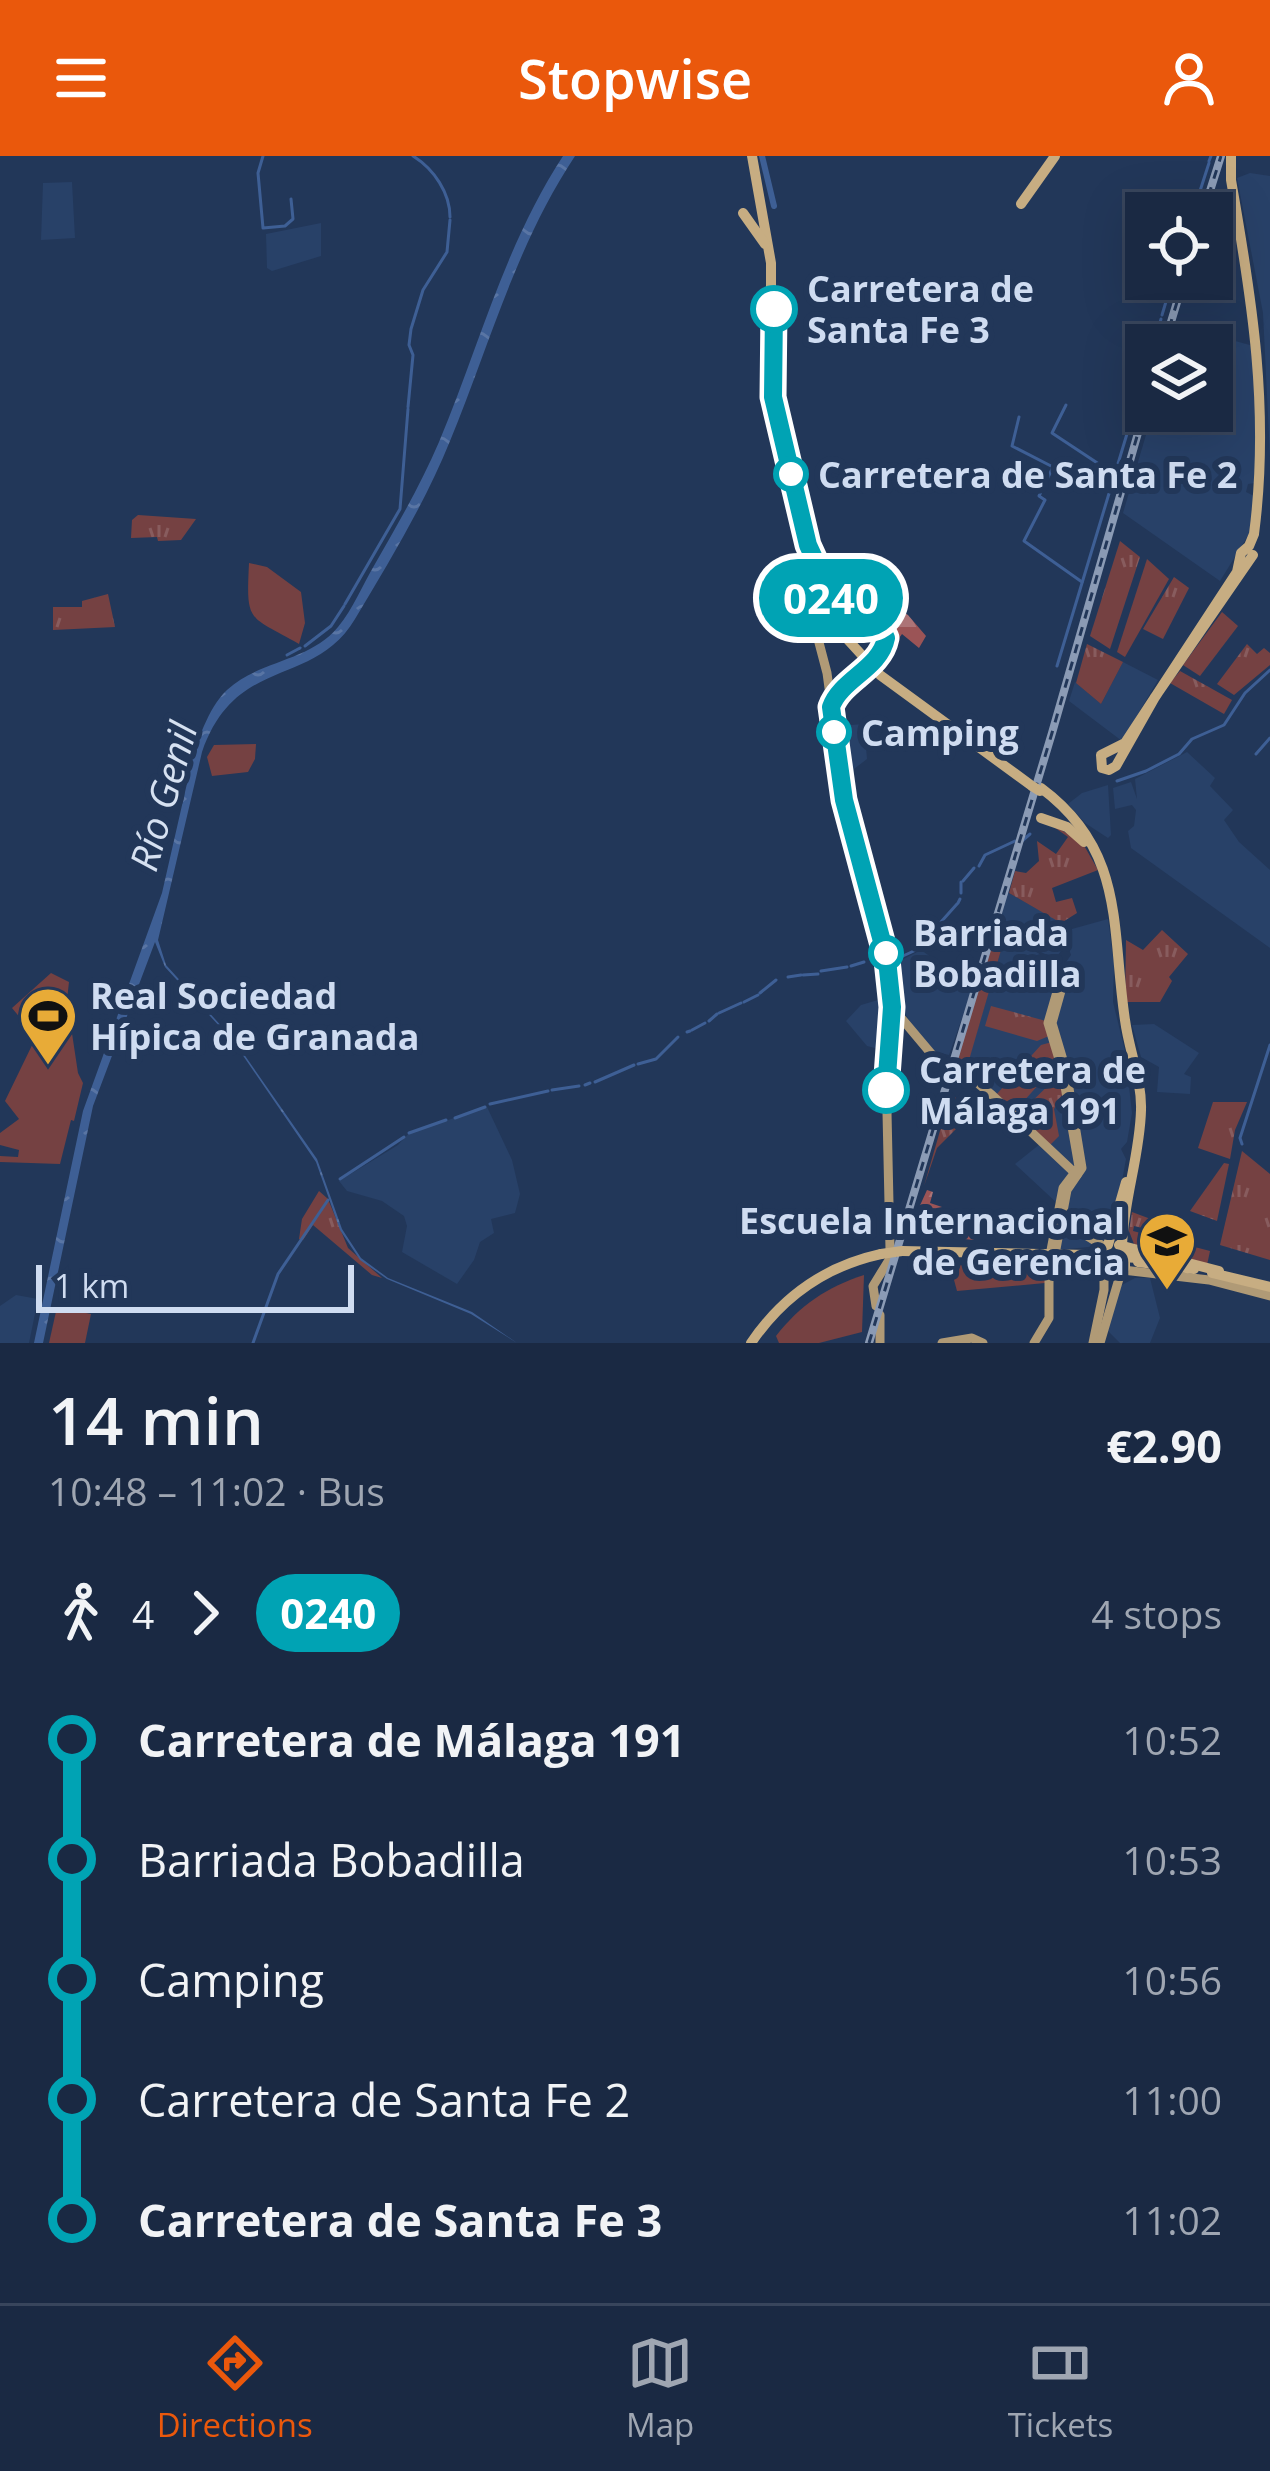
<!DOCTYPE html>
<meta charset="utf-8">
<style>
:root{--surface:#1a2943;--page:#27354e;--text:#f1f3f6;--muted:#9fa6b2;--line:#38455c;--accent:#ea580c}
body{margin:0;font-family:"Open Sans",sans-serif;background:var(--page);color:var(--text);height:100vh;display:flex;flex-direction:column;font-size:45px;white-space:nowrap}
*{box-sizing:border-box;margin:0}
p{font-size:39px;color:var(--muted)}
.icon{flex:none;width:66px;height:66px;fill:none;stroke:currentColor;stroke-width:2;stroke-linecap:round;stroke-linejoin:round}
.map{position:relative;height:1187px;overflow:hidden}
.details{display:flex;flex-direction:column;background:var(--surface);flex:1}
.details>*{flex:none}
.badge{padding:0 24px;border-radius:39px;font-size:42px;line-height:78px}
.tools{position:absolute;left:1125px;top:36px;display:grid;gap:24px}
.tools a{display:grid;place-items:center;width:108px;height:108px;border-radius:0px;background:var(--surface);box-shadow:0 12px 48px #0002,0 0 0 3px var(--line);font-size:60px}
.scale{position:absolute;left:36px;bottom:30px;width:318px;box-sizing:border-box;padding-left:12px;border:6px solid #cfdcf1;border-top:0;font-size:33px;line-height:42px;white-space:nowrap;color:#cfdcf1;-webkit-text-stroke:9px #223759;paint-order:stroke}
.map>.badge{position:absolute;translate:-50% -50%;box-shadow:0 0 0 6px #fff}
.legs{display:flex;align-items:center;gap:18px;height:132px;padding:0 48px;font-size:39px}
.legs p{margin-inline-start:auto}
.headline{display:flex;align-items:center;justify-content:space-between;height:204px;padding:0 48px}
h1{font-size:66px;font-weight:600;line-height:90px}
ul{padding:0 48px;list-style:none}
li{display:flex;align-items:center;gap:42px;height:120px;font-size:45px}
li i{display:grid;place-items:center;width:18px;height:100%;margin:0 15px;background:currentColor}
li i::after{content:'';width:30px;height:30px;margin:-15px;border:9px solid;border-radius:50%;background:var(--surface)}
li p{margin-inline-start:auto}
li:first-child i{background:linear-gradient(#0000 50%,currentColor 0)}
li:last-child i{background:linear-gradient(currentColor 50%,#0000 0)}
header{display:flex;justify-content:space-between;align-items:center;height:156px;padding:0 48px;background:var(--accent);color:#fff;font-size:54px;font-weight:600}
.tabs{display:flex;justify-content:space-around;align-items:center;height:168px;border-top:3px solid var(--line);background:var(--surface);font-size:33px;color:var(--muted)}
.tabs a{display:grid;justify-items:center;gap:6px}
.tabs .selected{color:var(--accent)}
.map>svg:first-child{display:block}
.built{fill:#284168}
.grass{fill:url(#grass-tufts)}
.forest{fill:url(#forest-firs)}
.park{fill:#754142}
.water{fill:url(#water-ripples)}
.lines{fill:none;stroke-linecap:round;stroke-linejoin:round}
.stream{stroke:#3e5f95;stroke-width:3}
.canal{stroke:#3e5f95;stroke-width:6}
.major{stroke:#b09a76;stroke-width:9}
.highway{stroke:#c7ad82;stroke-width:10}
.rail-casing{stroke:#8b9bb5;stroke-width:8}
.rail{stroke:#223759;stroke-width:3;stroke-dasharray:9;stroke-linecap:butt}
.major-bridge{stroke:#b09a76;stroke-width:9}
.highway-bridge{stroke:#c7ad82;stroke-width:10}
.line-1-casing{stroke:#fff;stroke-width:27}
.line-1{stroke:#00a3b4;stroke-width:18}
.stop-1-dot{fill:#fff;stroke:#00a3b4;stroke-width:6}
.labels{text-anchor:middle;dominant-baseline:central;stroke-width:12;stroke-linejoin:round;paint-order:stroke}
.stop-label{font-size:36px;font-weight:bold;fill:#cfdcf1;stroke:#223759;text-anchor:start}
.poi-label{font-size:36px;font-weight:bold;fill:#cfdcf1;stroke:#223759;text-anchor:start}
.water-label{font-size:39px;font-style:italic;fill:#d6e1f1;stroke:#223759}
</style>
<header><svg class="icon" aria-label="menu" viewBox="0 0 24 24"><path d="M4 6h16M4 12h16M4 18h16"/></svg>Stopwise<svg class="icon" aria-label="person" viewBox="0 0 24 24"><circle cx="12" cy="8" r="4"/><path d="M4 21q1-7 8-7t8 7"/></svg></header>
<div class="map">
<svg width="1270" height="1187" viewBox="0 0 1270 1187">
<defs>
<pattern id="grass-tufts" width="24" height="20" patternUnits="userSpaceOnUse" patternTransform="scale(3)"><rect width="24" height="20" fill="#754142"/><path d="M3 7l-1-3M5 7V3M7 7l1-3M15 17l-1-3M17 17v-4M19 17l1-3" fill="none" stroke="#885c5e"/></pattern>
<pattern id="forest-firs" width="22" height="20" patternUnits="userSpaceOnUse" patternTransform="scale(3)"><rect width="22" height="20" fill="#9b5456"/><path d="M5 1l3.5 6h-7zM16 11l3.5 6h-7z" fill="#ac7477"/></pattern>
<pattern id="water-ripples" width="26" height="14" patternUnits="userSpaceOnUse" patternTransform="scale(3)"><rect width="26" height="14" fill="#3e5f95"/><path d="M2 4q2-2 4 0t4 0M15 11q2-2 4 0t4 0" fill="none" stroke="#5975a4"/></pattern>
</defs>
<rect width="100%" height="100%" fill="#223759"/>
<g class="built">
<path d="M1250,17L1270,20V301L1263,157L1237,22Z"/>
<path d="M72,26L75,82L41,84L43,27Z"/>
<path d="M321,67V100L272,115L267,112L266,78Z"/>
<path d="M1210,178L1257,191L1255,327L1248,328L1246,336L1254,340L1252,373L1220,425L1123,357L1153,255H1212V189H1207Z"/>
<path d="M1123,506L1158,524L1122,585L1069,545L1075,526L1101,548Z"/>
<path d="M864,568L867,603L854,613V626H843L838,570Z"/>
<path d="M1187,596L1215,622L1210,630L1233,654L1224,664L1239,686L1270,714V792L1131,692L1128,675L1134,670L1136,654L1132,649L1115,653L1113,632L1131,626L1137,643L1135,623Z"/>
<path d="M1108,629L1111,679L1108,682L1085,667L1068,648L1082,637Z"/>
<path d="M1007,736L1064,768V791L1055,803L1015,783L1062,812L1071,799L1067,787L1072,773L1108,763L1114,808L1113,846L1125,895L1132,957L1127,986L1121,993L1126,1003L1116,1058L1108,1082L1098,1090L1058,1094V1048L1015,1008L1040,988L964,919L1006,777L997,771Z"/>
<path d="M921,794L973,831L949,899L937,896L934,899L894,843L890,810Z"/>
<path d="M888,841L883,894L867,890L846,865L861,849Z"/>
<path d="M1154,868L1199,897L1184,918L1191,921L1190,938L1157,936L1159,911L1141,901L1132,869Z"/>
<path d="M487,951L512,1004L520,1038L515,1057L491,1063L494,1077L480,1086L474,1104L457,1128L402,1096L407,1070L404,1060L382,1045L347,1035L339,1025L398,989L409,977Z"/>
<path d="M1135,1122H1150L1160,1162L1150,1187H1120L1107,1174L1118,1131Z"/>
<path d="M16,1139L38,1143L29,1187H0V1150Z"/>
</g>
<g class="grass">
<path d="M138,359L196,363L181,384L158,385L157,381L131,382L132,364Z"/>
<path d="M1120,385L1140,401L1110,493L1090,480Z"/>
<path d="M1174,421L1189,432L1163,483L1143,473Z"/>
<path d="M108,438L115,471L53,474V451H82V445Z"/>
<path d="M1222,456L1238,470L1200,520L1183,509Z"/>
<path d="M1087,488L1123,506L1101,548L1076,527Z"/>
<path d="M1247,488L1257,498L1264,492L1270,497V509L1234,539L1217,528Z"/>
<path d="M1180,515L1232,544L1224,558L1170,527Z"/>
<path d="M1044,664L1082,686L1098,714L1052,732L1056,746L1072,742L1077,757L1061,767L1009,737L1015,715L1026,717L1039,705L1037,685L1056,698L1068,681Z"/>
<path d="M995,771L1006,777L967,911L953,910Z"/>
<path d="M1162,774L1188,798L1169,821L1172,825L1160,846H1125L1126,784L1143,794Z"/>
<path d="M991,850L1046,865L1049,880L1037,885L985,870Z"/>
<path d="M1052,886L1059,911L1049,917L1014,956L996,939L1041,889Z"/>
<path d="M1061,917L1064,936L1054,953L1059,980L1049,990L1018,959Z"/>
<path d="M951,937L972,957L937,992L924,1030Z"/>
<path d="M1213,946H1247L1235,974L1230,1003L1198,992Z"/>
<path d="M1242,995L1270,1018V1104L1220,1089Z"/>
<path d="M1224,1007L1229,1008L1217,1065L1190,1055Z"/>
<path d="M319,1035L328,1043L348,1092L382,1122L372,1119L313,1069L303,1084L299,1083L302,1063Z"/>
<path d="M1132,1056L1172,1071L1167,1078L1134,1070L1133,1075L1210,1095L1207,1109L1134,1088L1129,1075Z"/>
</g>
<g class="forest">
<path d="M887,445L908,459L926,480L919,492L902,478L892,492L889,476L879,461Z"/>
<path d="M927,1034L933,1036L930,1047L942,1051L926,1054L914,1071L928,1055H945L944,1063L927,1060V1068L931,1066L940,1076L947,1075L945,1082L973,1079L974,1084L935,1080V1074L928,1081L907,1078Z"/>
</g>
<g class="park">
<path d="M1147,403L1169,423L1125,501L1117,496Z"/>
<path d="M249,407L267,411L301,436L305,467L299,488C248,459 246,468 249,407Z"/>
<path d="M256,588L255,603L248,616L212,620L207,601L214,589Z"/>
<path d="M51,817L69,826L67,844L78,917L83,927L74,965L71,964L60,1008L0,1006V1000L18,1001L19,994L0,989V977L19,963L5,945L36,881L12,852Z"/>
<path d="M950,1109L1045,1112V1127L957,1135Z"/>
<path d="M864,1119L862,1176L819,1187H779L776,1180C800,1149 827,1131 864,1119Z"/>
<path d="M57,1151L91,1158L85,1187H49Z"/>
</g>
<path class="water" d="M563,0H575C516,89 490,188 450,285C425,347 389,406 355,463C313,533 236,498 202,596L158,784L166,809L234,884L317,1003L342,1073L361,1102L388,1122L472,1156L517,1187L471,1158L387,1123L360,1104L340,1074L316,1006L233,885L165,811L155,786L93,950L43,1187H34L83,955L162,737L188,623L167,637L148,641L146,636C199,629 193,566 227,534C259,504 309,506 338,471C353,453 363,428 375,408C398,368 421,328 439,286C480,188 504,91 563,0Z"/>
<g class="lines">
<g class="stream">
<path d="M263,0L258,17L263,72L285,70L293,63L291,43"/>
<path d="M413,0C434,13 450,37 450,61"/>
<path d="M1209,5L1211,0"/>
<path d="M1200,35L1209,7"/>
<path d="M1216,39L1228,41L1232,76"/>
<path d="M1197,44L1198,39"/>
<path d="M1194,52L1196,47"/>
<path d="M1193,57L1194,54"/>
<path d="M1167,123L1169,127"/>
<path d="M1169,136L1170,130"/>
<path d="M1162,159L1168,139"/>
<path d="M1156,181L1161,163"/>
<path d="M1154,189L1155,184"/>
<path d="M1145,219L1146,215"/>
<path d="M1140,234L1144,222"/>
<path d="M1066,249L1052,277L1114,318"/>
<path d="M408,251L413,199L409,189L411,173L423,134L447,96L450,64"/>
<path d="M1019,261L1012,290L1053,311L1039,340L1045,344L1024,385L1082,426"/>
<path d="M345,448L400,353L408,253"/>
<path d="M305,490L331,470L344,450"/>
<path d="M287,499L300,492"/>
<path d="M1057,510L1139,238"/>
<path d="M1256,598L1270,582"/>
<path d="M1117,625L1146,615L1179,598L1192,583L1224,569L1245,537L1270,514"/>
<path d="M1022,685L1030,678"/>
<path d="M979,710L985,699L1015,685"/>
<path d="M963,725L974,712"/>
<path d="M961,737V726"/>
<path d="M958,747L960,743"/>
<path d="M892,805L916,794L957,748"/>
<path d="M851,810L864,806"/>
<path d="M821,815L847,811"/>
<path d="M803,819L818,818"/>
<path d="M788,821L801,819"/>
<path d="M760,837L776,824"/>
<path d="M744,846L758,839"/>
<path d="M719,857L741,847"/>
<path d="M709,865L717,858"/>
<path d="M692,874L705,867"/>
<path d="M687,876L690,875"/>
<path d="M638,908L656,903L678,881"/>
<path d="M595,926L634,909"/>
<path d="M585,929L590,927"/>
<path d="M552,934L579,930"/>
<path d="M490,948L548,935"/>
<path d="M455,962L485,951"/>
<path d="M409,977L446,964"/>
<path d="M1242,988L1240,982L1270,889"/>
<path d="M340,1023L404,981"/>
<path d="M253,1187L278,1118L328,1044"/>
</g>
<path class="canal" d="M762,0L774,50"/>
<g class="major">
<path d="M869,461C888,469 890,485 878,500"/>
<path d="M817,479L827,517L844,644L887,804L892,851L886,911L890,1093"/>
<path d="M832,546L864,514"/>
<path d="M892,851L934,901L964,916L992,939L1077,1019"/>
<path d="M1056,1072L1082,1077L1105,1091"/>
<path d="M1051,1094L1063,1032L1079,1011L1062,913L1048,867L1063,815L1066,817L1052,867L1066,914L1082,1012L1067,1034L1056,1093"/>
<path d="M1123,1114L1209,1124L1270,1140"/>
<path d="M876,1150L873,1130L889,1104"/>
<path d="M880,1187V1159"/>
<path d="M942,1187L972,1182L983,1187"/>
<path d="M1034,1187L1049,1162V1106"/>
<path d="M1093,1187L1104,1134V1114"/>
<path d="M1100,1187L1121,1116"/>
</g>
<g class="highway">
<path d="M752,0L771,107V252L803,384L821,434L849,485L880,519L1032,630"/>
<path d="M1231,0V24C1252,143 1270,255 1254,378L1249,390L1241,397L1237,416L1125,587L1101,599L1102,612L1109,614L1116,610L1155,541L1253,399"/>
<path d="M1021,48L1055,0"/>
<path d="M743,57L765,88"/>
<path d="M813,424L817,479"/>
<path d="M828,437L844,455L869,461"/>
<path d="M1041,632C1126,695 1111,772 1125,864C1129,895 1142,924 1141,954C1140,1000 1123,1045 1122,1091"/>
<path d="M1041,662L1067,671L1084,686"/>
<path d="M1108,1089L1126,1026"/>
<path d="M1119,1089L1219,1115"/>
<path d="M1102,1094L1100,1109L1113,1118L1125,1111V1094"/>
<path d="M902,1095L1089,1099"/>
<path d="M1048,1104L1103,1113"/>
<path d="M1138,1106L1194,1113"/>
<path d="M1212,1117L1270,1131"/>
<path d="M751,1187C783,1140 826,1110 881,1098"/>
</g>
<defs>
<g id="rail">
<path d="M1203,57L1221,0"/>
<path d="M1164,189L1184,123"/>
<path d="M869,1187L1052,577L1146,249"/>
</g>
</defs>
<use href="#rail" class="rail-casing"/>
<use href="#rail" class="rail"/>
<path class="major-bridge" d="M864,514L878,500"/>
<g class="highway-bridge">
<path d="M1032,630L1040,635"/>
<path d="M881,1098L902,1095"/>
<path d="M1089,1099L1138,1102"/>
</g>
</g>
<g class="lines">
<defs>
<path id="line-1" d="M774,153L773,241L808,389L835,448L848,457L878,465L886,482C880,513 841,523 831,551L844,644L887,804L892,851L886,934"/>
</defs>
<use href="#line-1" class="line-1-casing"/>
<use href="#line-1" class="line-1"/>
</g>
<defs>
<symbol id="stadium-pin" viewBox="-11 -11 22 30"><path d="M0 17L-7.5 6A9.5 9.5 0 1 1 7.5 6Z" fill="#e8ab37" stroke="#223759"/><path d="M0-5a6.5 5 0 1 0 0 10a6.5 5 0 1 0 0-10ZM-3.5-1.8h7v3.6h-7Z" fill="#111"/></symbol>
<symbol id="university-pin" viewBox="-11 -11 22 30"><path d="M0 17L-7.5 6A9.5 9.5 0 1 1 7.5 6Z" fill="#e8ab37" stroke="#223759"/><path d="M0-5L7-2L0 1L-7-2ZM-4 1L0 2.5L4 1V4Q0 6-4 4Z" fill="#111"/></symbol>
</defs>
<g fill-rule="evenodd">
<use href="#stadium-pin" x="15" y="827" width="66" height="90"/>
<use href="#university-pin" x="1134" y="1052" width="66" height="90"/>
</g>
<g class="stop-1-dot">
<circle cx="774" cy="153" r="21"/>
<circle cx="791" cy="318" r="15"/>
<circle cx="834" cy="576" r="15"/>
<circle cx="886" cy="797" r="15"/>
<circle cx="886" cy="934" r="21"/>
</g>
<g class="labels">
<g class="stop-label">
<text x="807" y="132">Carretera de<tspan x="807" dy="41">Santa Fe 3</tspan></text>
<text x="818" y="318">Carretera de Santa Fe 2</text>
<text x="861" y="576">Camping</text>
<text x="913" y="776">Barriada<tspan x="913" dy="41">Bobadilla</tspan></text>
<text x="919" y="913">Carretera de<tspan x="919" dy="41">Málaga 191</tspan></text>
</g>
<g class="poi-label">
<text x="90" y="839">Real Sociedad<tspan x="90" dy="41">Hípica de Granada</tspan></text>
<text x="1125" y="1064" text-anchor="end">Escuela Internacional<tspan x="1125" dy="41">de Gerencia</tspan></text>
</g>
<g class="water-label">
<text transform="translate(162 640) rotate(-74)">Río Genil</text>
</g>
</g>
</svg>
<div class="tools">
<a><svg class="icon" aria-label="locate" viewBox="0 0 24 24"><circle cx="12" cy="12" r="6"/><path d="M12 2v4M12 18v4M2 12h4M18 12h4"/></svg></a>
<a><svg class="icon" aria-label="layers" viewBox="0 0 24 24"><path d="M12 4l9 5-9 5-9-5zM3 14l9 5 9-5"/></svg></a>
</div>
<div class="scale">1 km</div>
<b class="badge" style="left:831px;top:442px;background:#00a3b4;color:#fff">0240</b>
</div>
<section class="details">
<div class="headline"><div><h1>14 min</h1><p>10:48 – 11:02 · Bus</p></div><b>€2.90</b></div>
<div class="legs"><svg class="icon" aria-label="walk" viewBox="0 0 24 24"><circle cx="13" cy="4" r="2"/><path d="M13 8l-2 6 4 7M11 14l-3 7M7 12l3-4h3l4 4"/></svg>4<svg class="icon" aria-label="forward" viewBox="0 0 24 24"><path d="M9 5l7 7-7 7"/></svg><b class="badge" style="background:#00a3b4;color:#fff">0240</b><p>4 stops</p></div>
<ul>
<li><i style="color:#00a3b4"></i><b>Carretera de Málaga 191</b><p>10:52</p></li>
<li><i style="color:#00a3b4"></i><span>Barriada Bobadilla</span><p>10:53</p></li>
<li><i style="color:#00a3b4"></i><span>Camping</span><p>10:56</p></li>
<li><i style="color:#00a3b4"></i><span>Carretera de Santa Fe 2</span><p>11:00</p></li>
<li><i style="color:#00a3b4"></i><b>Carretera de Santa Fe 3</b><p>11:02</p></li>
</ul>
</section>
<nav class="tabs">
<a class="selected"><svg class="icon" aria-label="directions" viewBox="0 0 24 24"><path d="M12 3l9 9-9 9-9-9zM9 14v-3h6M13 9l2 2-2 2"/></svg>Directions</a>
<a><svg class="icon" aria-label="map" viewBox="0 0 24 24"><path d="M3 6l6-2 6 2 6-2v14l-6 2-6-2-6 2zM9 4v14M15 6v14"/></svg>Map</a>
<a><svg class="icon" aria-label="tickets" viewBox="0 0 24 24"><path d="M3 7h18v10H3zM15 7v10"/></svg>Tickets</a>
</nav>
